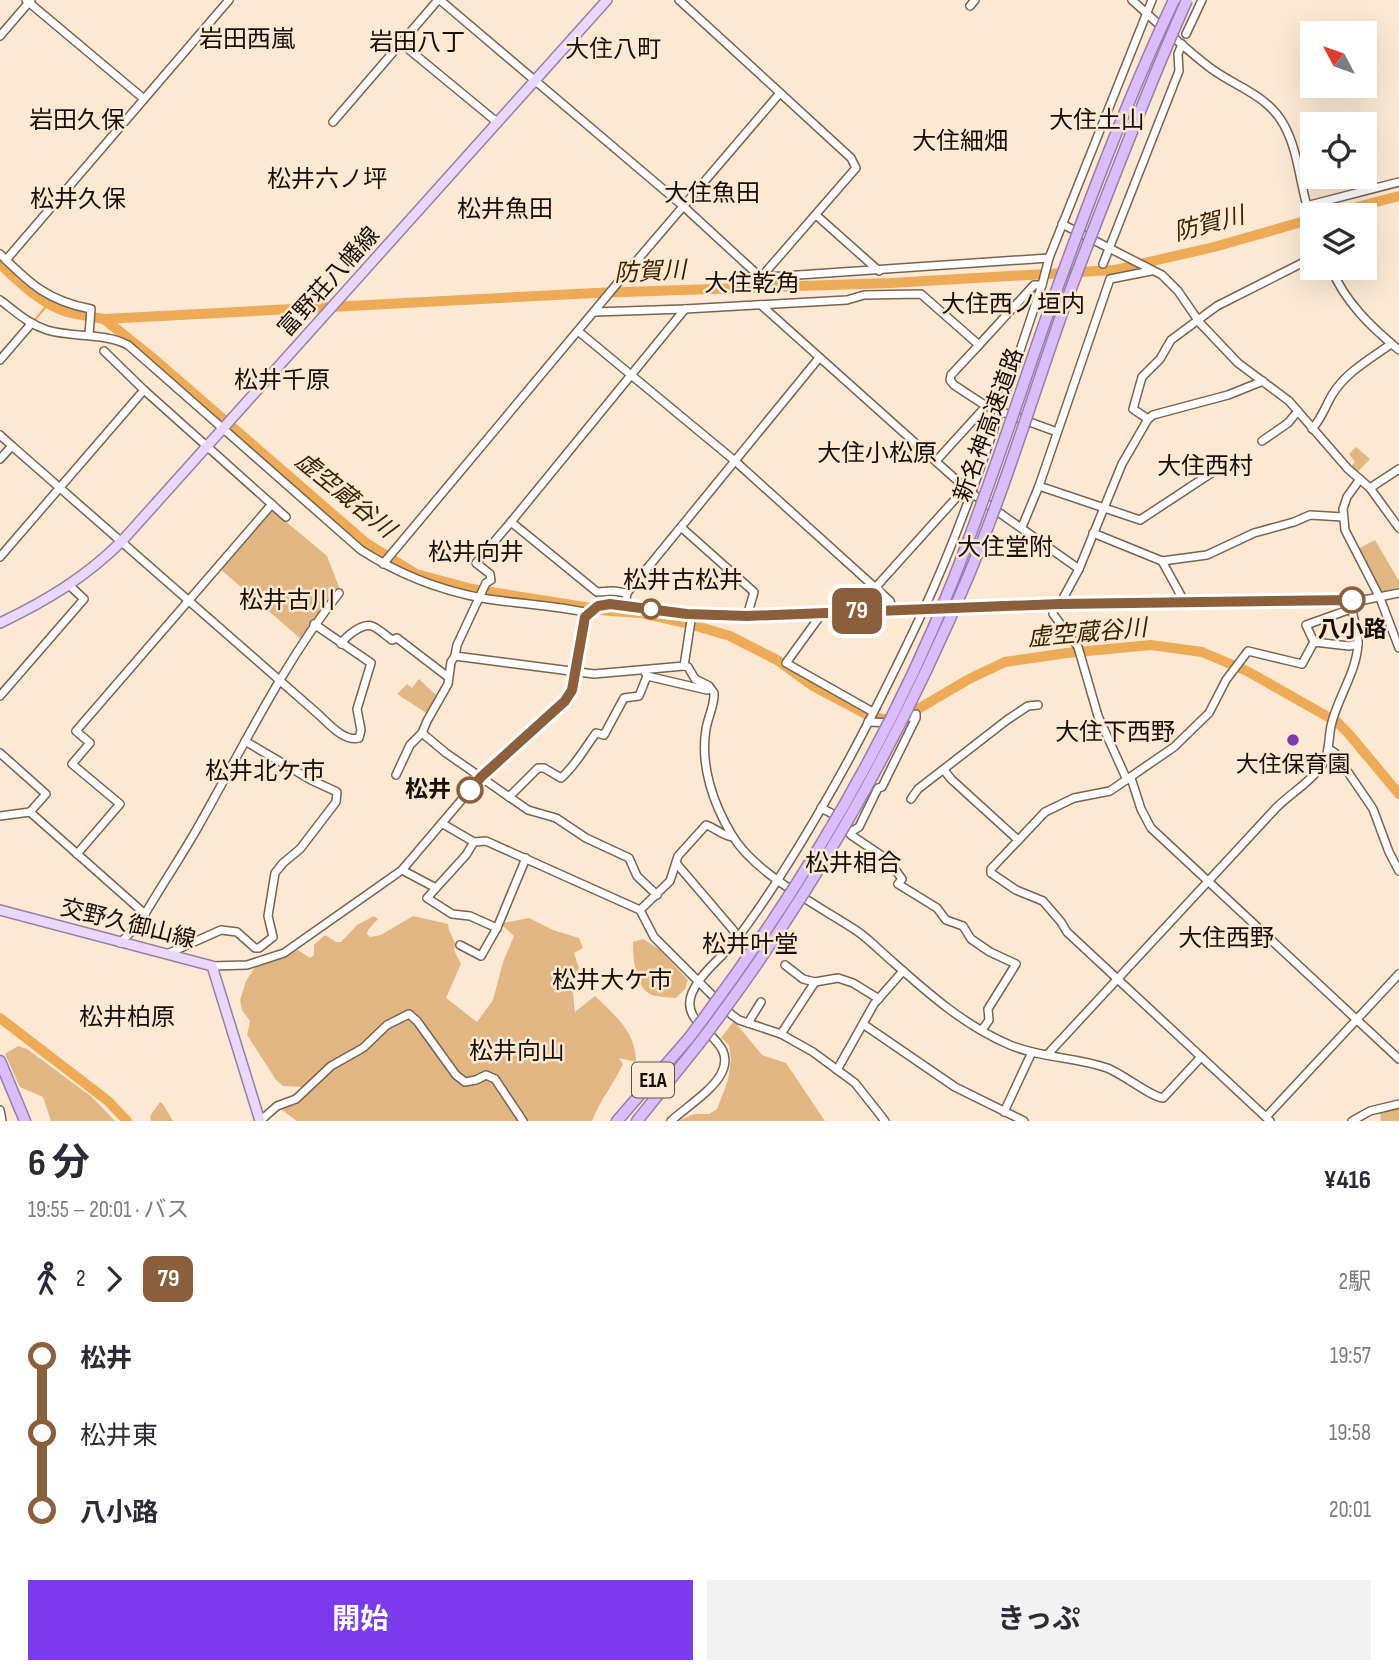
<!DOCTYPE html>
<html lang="ja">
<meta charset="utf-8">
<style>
:root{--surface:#fff;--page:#f2f2f3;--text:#2b2b33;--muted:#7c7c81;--accent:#7c3aed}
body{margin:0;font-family:"Sofia Sans Condensed","Noto Sans JP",sans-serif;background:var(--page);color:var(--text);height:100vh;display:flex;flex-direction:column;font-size:26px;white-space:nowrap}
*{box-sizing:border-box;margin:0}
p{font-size:23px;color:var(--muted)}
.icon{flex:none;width:38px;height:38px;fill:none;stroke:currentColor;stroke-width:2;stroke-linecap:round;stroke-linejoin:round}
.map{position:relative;height:1121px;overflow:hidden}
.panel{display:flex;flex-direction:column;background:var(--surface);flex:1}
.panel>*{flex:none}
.badge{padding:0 14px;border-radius:10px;font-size:24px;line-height:46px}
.needle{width:46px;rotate:311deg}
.controls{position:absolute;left:1300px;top:21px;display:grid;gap:14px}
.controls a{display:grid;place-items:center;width:77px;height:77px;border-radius:0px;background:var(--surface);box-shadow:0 7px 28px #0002;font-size:35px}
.map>.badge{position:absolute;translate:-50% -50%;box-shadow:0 0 0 4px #fff}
.legs{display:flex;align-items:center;gap:10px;height:77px;padding:0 28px;font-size:23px}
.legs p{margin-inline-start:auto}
.head{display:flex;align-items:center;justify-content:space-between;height:119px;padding:0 28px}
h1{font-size:38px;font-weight:700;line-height:52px}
.action{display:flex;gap:14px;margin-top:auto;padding:14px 28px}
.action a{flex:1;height:80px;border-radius:0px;background:var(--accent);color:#fff;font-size:28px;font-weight:700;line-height:80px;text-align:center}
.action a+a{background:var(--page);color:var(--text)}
ul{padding:0 28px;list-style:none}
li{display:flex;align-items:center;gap:24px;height:77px;font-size:26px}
li i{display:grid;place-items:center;width:10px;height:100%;margin:0 9px;background:currentColor}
li i::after{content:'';width:18px;height:18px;margin:-9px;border:5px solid;border-radius:50%;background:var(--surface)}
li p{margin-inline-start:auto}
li:first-child i{background:linear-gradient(#0000 50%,currentColor 0)}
li:last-child i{background:linear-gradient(currentColor 50%,#0000 0)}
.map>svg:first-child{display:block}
.green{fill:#e2b683}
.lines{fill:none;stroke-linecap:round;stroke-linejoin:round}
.stream{stroke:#edaa57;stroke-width:2}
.river{stroke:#edaa57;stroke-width:10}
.minor-casing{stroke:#756451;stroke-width:10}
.major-casing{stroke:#967fa7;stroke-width:12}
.highway-casing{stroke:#967fa7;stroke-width:13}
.minor{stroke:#fff;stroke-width:7}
.major{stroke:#e9d7fd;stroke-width:9}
.highway{stroke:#dbbcfc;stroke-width:10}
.highway-bridge-casing{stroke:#967fa7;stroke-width:13;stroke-linecap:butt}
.highway-bridge{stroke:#dbbcfc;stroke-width:10}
.line-1-casing{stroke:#fff;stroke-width:16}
.line-1{stroke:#8b5e3c;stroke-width:10}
.stop-1-dot{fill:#fff;stroke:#8b5e3c;stroke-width:3.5}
.poi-dot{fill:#7c3cb1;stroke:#fde9d3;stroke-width:2.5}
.labels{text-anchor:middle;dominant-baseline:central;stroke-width:5;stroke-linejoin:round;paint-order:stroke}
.shield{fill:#fde9d3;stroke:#5b5045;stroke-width:2}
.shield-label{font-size:21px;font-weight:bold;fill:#160f08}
.street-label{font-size:23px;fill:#160f08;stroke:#fde9d3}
.stop-label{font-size:23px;font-weight:bold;fill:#160f08;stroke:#fde9d3}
.poi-label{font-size:23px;fill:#160f08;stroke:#fde9d3}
.neighbourhood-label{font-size:24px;fill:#160f08;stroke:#fde9d3}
.water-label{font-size:24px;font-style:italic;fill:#3c2200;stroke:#fde9d3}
</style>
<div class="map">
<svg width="1399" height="1121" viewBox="0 0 1399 1121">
<rect width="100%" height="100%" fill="#fde9d3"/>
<g class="green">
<path d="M1356,447L1370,459L1355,475L1348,469L1355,462L1349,454Z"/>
<path d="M271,509L327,556L341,592L302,640L219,568Z"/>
<path d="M1375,540L1399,581V587L1377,593L1356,550Z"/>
<path d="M419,679L438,697L428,714L397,694L407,684L412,688Z"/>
<path d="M374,916L378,919L368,930L367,934L370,937L381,935L413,916L448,924L449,930L456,945L454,950L461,964L446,998L477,1022L493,1000L503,962L514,936L503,926L502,923L529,918L553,930L579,938L583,948L574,953L579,968C571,981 573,997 575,1012L595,996C615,1016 636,1031 636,1062L619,1058L623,1064C614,1084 600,1100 592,1121H297L282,1110C295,1102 301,1108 305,1090L303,1087L283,1086L276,1080L247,1035L250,1021L242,1010L240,1000L246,981L255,967L298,950L310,958L314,955V945L325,935L336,942H341L357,925Z"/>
<path d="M643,939L659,949L688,980L685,989L676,998C669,997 658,997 652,995C635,988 633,958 633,942Z"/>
<path d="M734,1021L762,1055L786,1063L825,1121H678L694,1114H709L717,1109L728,1080L731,1060L729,1045L721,1038Z"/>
<path d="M18,1046L27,1049L92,1097L115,1121H51L43,1097L20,1087L5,1054Z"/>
<path d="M160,1102L163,1104L173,1121H151L150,1116Z"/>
<path d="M1399,1108V1121H1381L1380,1113Z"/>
</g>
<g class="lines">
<path class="stream" d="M34,321L49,303"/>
<g class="river">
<path d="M1326,215L1399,196"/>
<path d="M0,264C19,282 41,304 67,312C79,315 92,317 104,319L595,293L891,283L1114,270L1214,247L1312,219"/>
<path d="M104,319L154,359L366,543L416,574L472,589L610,611L641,613L686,623L730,636L777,660L813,686L866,714L882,719H894L913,712L969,679L1005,662L1067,653L1151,645L1202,652L1247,671L1337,722L1348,733L1399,794"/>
<path d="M0,1018L108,1101L127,1121"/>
</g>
<defs>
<g id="minor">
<path d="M26,0L144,99"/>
<path d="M440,0L683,206L758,275L757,280"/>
<path d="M679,0L851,158L856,168L763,275"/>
<path d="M1132,0C1157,23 1182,46 1209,67C1235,87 1267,94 1284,125C1300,154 1300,191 1312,222"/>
<path d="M970,6L975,0"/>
<path d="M1186,34L1202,0"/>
<path d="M0,36L31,0"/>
<path d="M401,43L498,123"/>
<path d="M333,122L438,0"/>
<path d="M1306,206L1399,182"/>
<path d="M816,215L879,271"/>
<path d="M1062,224L1162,275L1178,291L1200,323L1238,363L1289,401L1348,469L1370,488L1399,528"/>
<path d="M0,254C30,284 48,301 91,309L89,335"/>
<path d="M6,260L229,0"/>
<path d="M1103,264L1179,71L1178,54L1182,44"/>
<path d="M1331,268C1345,302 1371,327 1399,350"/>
<path d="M1151,271L1110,279L1039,486L1140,520L1216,470"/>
<path d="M758,275L769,277L1049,258"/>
<path d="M0,300C15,311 28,324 47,330C73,338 103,332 128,345L361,550C397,573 439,590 482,598C517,604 553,605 589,613"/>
<path d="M761,305L970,492L1079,569"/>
<path d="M594,312L685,309L847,300L864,295L921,294L979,345L1034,285H1042"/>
<path d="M578,331L735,461L890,601L893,609"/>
<path d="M104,351L144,390L286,517"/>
<path d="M0,360L31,324"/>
<path d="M986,406L1057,432"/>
<path d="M1148,419L1133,409L1142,377L1160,359L1171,340L1217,306L1312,258"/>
<path d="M1312,429C1322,418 1325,407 1332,395C1346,372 1370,359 1391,344"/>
<path d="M0,435L12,446"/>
<path d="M1262,441L1288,423L1298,411"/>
<path d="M0,459L12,446L318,714C329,724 344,742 359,738L361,730L357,709L371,663L314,624"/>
<path d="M936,461L986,406L954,385L950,380L951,375L979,345"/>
<path d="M1360,479L1347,497L1343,509L1345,530L1380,598L1399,648"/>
<path d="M1370,488L1399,469"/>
<path d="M511,522L685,309"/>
<path d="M1022,527L1039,486"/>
<path d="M682,528L754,592L747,616"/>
<path d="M1093,533L1162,561L1207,555L1254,533L1294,522L1310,515L1343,517"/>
<path d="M0,557L144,390"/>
<path d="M1162,561L1185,603"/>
<path d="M383,564L616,285L780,93"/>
<path d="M875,588L957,497L970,492"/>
<path d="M1060,604L1079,569L1122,464L1148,419L1153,415L1228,395L1263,381"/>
<path d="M1053,605V614L1078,647L1098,716L1127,780"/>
<path d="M625,606L627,593L819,358"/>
<path d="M823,612L786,663L873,712"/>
<path d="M1314,642L1306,625L1351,609"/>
<path d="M341,644C346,636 362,623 372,626C378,628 386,636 392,640L397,638L448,677"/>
<path d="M455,656L594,674L684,666L692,614"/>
<path d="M684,666L688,667L695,679L709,686L714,693C715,704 708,717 706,729C700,765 713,804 732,835C756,875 818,905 857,931C870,940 881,952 893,962C929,994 965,1026 1010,1045C1041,1058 1075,1057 1107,1068C1123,1074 1151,1097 1163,1098L1201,1057"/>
<path d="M647,676L707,690"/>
<path d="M0,696L84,599L70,586"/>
<path d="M422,733L446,753L528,810L556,818L586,838L629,858L637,876L657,895"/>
<path d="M1329,749L1335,753L1373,809L1389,852L1399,871"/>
<path d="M0,753L46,794L30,812L0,816"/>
<path d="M944,770L951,779L1017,839"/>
<path d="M396,775L410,745L422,733L427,721L448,684L451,662L455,656L457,645L486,583L491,580L490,574L476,563L511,522L597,592L613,591L627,593"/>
<path d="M1131,778L1141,809L1151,828L1399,1059"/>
<path d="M509,797L538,768H544L561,778C576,765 584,749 596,733L604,735L624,698L639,696L647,676L644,670"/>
<path d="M911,799L918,789L1007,720L1028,706L1038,705"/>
<path d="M821,808L831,813L851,835L888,860L902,879L898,884L937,908L946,920L963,926L971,939L990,952L1016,964L988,1009L989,1020L982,1030"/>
<path d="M30,812L145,914"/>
<path d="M443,824L474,842L486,841L640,910L654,937L732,1015L739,1020L781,1034L813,1052L855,1083L885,1121"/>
<path d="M849,833L859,827L878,788L882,787L916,718V714L896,723L868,722"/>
<path d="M474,842L466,855L427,898L452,914L470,916L497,928"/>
<path d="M77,854L120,804L72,764L90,743L76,731L272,504"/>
<path d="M676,863L734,931"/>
<path d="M402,870L436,888"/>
<path d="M640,910L670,881L678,856L706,825C716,828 722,836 733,837"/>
<path d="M120,943L136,927L145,914C162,885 181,857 198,827C243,748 282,665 339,593"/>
<path d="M460,945L481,956L497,928L526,858"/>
<path d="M167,954L221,930L237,932L255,948H259L273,937L268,916L275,873L283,863L300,849L336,802L337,792L311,780L245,741"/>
<path d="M785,965L803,979L815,982L838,978L853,983L879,999"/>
<path d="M212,966L247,965L284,953L402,870L481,777L565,700L571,690L585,617L598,606L610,604L687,614L747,616L1060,604L1364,600L1399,593"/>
<path d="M748,1023L761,1002"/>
<path d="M863,1024L955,1087L1024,1121"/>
<path d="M781,1034L815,982"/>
<path d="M1047,1055L1276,808C1290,794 1309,783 1320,768C1330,755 1328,741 1331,726C1337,698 1357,672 1358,643C1359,628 1350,615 1352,600"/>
<path d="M837,1070L874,1004L903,971"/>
<path d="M0,1110L2,1121"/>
<path d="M1004,1112L1032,1052"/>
<path d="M1266,1117L1399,974"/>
<path d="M260,1121L277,1106L296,1099L331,1066L363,1048L387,1025L409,1014L417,1021L456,1075L465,1082L476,1080L486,1075L495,1079L523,1121"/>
<path d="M671,1121C685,1108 712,1091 721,1074C741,1037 677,1029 692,993C702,970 725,956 739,936C780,881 815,821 848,761C875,711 900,660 924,609C972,505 1005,393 1042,285L1049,258L1152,0"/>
<path d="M1270,1121L1067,932L1061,922L1043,901L1016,890L991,873V869L1045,812L1074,798L1110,791L1174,747L1209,713L1226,680L1248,651L1302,664L1314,642L1349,646L1358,644"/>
<path d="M1352,1121L1370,1111L1399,1104"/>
</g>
<g id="major">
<path d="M0,623C46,601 86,577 122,541L607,0"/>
<path d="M0,910L212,966L260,1121"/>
</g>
<g id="highway">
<path d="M0,1061L25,1121"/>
<path d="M617,1121L689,1038"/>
<path d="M637,1121L698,1045"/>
</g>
</defs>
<use href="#minor" class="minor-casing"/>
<use href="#major" class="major-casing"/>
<use href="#highway" class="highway-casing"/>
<use href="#minor" class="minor"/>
<use href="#major" class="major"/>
<use href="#highway" class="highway"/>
<defs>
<g id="highway-bridge">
<path d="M689,1038C796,897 889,743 954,578C987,494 1015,408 1045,322C1084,214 1125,104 1174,0"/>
<path d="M698,1045C810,898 896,748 968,577C1003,493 1030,405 1060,319C1078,268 1098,218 1118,167C1140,111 1162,55 1187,0"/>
</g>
</defs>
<use href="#highway-bridge" class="highway-bridge-casing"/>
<use href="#highway-bridge" class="highway-bridge"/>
</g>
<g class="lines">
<defs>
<path id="line-1" d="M470,790L481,777L565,701L572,690L585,617L598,606L610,604L687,614L747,616L1060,604L1352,600"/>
</defs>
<use href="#line-1" class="line-1-casing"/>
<use href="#line-1" class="line-1"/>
</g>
<g class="stop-1-dot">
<circle cx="1352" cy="600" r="12"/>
<circle cx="651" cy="609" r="9"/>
<circle cx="470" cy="790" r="12"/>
</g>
<circle class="poi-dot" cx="1293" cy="740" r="7"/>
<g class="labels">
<rect class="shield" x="632" y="1062.5" width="42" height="35" rx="5"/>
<g class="shield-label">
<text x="653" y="1080">E1A</text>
</g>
<g class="street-label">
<text transform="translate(329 282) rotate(-48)">富野荘八幡線</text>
<text transform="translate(989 425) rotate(-70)">新名神高速道路</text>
<text transform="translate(128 924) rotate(14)">交野久御山線</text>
</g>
<g class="stop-label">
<text x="1352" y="630">八小路</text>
<text x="451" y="790" text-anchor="end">松井</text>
</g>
<g class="poi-label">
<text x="1293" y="765">大住保育園</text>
</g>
<g class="neighbourhood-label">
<text x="247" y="39">岩田西嵐</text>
<text x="417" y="42">岩田八丁</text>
<text x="613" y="49">大住八町</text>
<text x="77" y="120">岩田久保</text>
<text x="1097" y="120">大住土山</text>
<text x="960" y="141">大住細畑</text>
<text x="327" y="179">松井六ノ坪</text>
<text x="712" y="193">大住魚田</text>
<text x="78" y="199">松井久保</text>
<text x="505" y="209">松井魚田</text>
<text x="752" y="283">大住乾角</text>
<text x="1013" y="304">大住西ノ垣内</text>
<text x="282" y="380">松井千原</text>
<text x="877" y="453">大住小松原</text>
<text x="1205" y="466">大住西村</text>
<text x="1005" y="547">大住堂附</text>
<text x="476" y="552">松井向井</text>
<text x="683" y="580">松井古松井</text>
<text x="287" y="600">松井古川</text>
<text x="1115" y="732">大住下西野</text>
<text x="265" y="771">松井北ケ市</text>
<text x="853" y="863">松井相合</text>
<text x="1226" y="938">大住西野</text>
<text x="750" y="944">松井叶堂</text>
<text x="612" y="980">松井大ケ市</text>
<text x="127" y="1017">松井柏原</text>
<text x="517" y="1051">松井向山</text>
</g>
<g class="water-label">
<text transform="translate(1209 224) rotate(-15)">防賀川</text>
<text transform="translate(650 272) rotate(-3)">防賀川</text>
<text transform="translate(345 495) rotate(39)">虚空蔵谷川</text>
<text transform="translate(1087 633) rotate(-5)">虚空蔵谷川</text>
</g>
</g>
</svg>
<div class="controls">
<a><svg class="needle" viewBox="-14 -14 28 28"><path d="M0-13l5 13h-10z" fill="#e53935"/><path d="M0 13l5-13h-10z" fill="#7c7c81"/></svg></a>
<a><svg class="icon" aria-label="locate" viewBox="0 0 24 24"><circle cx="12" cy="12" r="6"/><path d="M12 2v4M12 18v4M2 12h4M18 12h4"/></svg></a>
<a><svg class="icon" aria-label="layers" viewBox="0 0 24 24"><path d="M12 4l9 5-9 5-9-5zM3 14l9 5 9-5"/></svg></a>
</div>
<b class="badge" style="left:857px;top:611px;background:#8b5e3c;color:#fff">79</b>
</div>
<section class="panel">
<div class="head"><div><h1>6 分</h1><p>19:55 – 20:01 · バス</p></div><b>¥416</b></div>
<div class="legs"><svg class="icon" aria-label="walk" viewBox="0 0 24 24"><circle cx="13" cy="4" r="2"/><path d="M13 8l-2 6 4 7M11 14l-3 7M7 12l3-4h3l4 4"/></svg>2<svg class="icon" aria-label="forward" viewBox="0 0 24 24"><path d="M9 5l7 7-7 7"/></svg><b class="badge" style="background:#8b5e3c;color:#fff">79</b><p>2駅</p></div>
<ul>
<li><i style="color:#8b5e3c"></i><b>松井</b><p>19:57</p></li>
<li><i style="color:#8b5e3c"></i><span>松井東</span><p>19:58</p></li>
<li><i style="color:#8b5e3c"></i><b>八小路</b><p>20:01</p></li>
</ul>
<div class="action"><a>開始</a><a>きっぷ</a></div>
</section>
